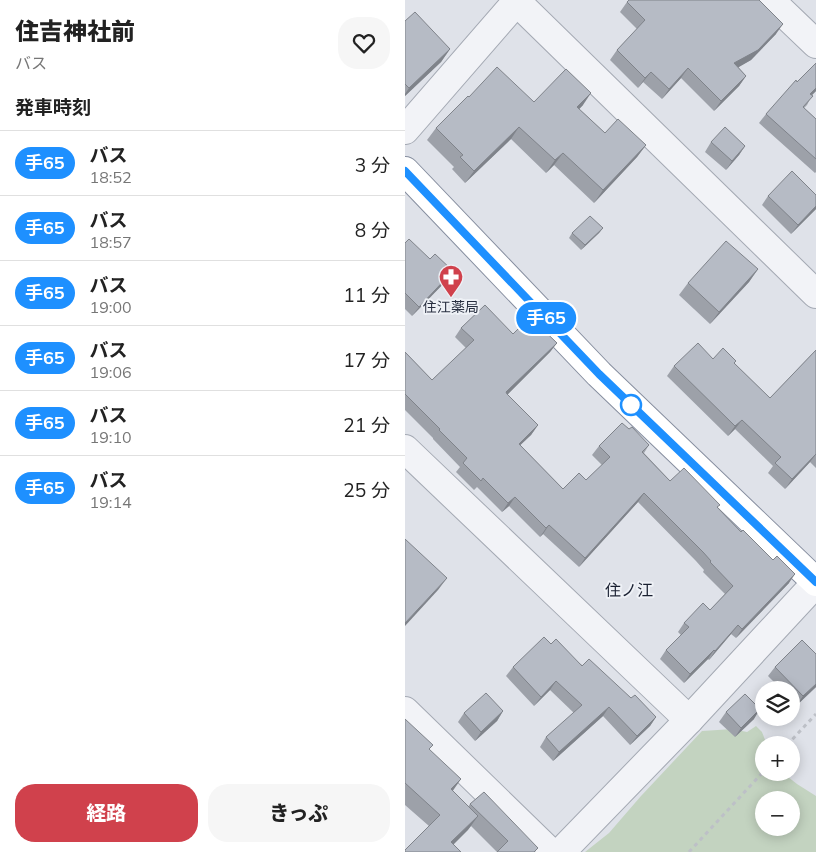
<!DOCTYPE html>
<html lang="ja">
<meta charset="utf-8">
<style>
:root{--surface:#fff;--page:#f6f6f6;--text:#222;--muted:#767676;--line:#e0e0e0;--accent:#d0414c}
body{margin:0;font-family:Mulish,"Noto Sans JP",sans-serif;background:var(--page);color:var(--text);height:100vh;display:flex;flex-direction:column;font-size:19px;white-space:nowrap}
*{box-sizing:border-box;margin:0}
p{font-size:16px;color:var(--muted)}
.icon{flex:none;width:28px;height:28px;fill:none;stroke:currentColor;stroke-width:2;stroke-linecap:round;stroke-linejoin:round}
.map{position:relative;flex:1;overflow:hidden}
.panel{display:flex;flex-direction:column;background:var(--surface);width:405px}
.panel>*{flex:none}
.badge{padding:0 10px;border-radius:16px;font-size:18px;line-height:32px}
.fabs{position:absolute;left:350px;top:681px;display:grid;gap:10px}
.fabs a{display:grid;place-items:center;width:45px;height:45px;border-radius:50%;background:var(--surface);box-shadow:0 2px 12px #0003;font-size:25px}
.map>.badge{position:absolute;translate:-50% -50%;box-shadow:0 0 0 2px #fff}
h2{padding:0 15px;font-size:19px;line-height:45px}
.round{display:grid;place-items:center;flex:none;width:52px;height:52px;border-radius:20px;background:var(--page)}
.overview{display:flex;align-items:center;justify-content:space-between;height:85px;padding:0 15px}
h1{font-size:24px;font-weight:800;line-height:38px}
.action{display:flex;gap:10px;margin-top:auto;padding:10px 15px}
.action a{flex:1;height:58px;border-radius:20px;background:var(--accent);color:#fff;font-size:20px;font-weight:800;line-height:58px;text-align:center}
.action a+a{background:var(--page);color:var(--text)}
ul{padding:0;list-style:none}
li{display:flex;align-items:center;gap:15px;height:65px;padding:0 15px;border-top:1px solid var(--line)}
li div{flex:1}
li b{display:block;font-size:19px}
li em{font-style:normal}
li .badge{min-width:55px;font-weight:700;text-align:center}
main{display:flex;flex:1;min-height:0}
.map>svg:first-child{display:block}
.green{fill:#c3d3c0;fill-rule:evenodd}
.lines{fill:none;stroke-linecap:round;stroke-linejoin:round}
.minor-casing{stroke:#a4a9b3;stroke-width:30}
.highway-casing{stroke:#868e9f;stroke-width:30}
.path{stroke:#bdc0c7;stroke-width:3;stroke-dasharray:4 4;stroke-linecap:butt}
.minor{stroke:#f2f3f7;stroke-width:28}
.highway{stroke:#fff;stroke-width:28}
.wall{fill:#9da1a9}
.shaded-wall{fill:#7f838a}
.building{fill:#b6bbc5;stroke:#7f838a}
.line-casing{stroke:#fff;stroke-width:11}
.line{stroke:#1e90ff;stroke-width:8}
.stop-dot{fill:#fff;stroke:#1e90ff;stroke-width:2.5}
.labels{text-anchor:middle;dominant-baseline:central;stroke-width:4;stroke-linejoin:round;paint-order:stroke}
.poi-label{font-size:14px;fill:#282f40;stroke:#eef1f6}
.quarter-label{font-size:16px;fill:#1a2031;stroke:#eef1f6}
</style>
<main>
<section class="panel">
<div class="overview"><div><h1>住吉神社前</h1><p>バス</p></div><a class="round"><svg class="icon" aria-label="heart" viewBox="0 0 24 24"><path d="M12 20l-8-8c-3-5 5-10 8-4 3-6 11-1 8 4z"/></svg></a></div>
<h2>発車時刻</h2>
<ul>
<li><span class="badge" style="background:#1e90ff;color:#fff">手65</span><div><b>バス</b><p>18:52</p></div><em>3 分</em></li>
<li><span class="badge" style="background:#1e90ff;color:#fff">手65</span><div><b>バス</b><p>18:57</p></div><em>8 分</em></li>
<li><span class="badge" style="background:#1e90ff;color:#fff">手65</span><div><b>バス</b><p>19:00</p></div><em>11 分</em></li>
<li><span class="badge" style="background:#1e90ff;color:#fff">手65</span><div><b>バス</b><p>19:06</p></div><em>17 分</em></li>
<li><span class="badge" style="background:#1e90ff;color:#fff">手65</span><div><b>バス</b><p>19:10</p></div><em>21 分</em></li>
<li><span class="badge" style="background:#1e90ff;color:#fff">手65</span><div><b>バス</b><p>19:14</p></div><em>25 分</em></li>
</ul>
<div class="action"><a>経路</a><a>きっぷ</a></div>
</section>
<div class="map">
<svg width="411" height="852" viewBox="0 0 411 852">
<rect width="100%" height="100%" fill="#dfe2e9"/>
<path class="green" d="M351,726L357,732L362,745H359V772L378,773L392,784L411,796V852H180L204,833L236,796L297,731L328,729L342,732ZM359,800H386V828H359Z"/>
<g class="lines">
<defs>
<g id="minor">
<path d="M110,0L411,294"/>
<path d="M365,0L411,44"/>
<path d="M0,130L113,0"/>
<path d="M0,449L284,720"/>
<path d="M0,711L145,852"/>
<path d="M156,852L284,720L411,583"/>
</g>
<path id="highway" d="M0,171L194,374L411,582"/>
</defs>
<use href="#minor" class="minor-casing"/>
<use href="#highway" class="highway-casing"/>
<g class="path">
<path d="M382,745L411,714"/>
<path d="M284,852L359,771"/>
</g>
<use href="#minor" class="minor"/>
<use href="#highway" class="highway"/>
</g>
<g class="wall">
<path d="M222,2L371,34L346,60L333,67L341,76L334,86L309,111L276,78L257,99L238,82L233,88L205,60L212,50L232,29L215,12Z"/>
<path d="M0,21L45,49L36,62L0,96Z"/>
<path d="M411,63V91L407,95L402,105L399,108L411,119V172L410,173L354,123L361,114Z"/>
<path d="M64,97L178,105L174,109L200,133L241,145L232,157L189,203L149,165L141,173L106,139L60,183L47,169L49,167L22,140L31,128Z"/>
<path d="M306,142L340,146L334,155L321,170L300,152Z"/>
<path d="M363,196L411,209L386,234L357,205Z"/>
<path d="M198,228L194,233L176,250L164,238L167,233Z"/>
<path d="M0,243L41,281L7,316L0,309Z"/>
<path d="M353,269L344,282L305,324L274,295L283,283Z"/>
<path d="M56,328L108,334L152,343L145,352L102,395L133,425L126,435L115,445L158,489L181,480L197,465L187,455L194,446L224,429L244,445L239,453L265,481L313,508L384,583L331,638L326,634L304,660L303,659L279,683L255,659L261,650L276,635L273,632L279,623L305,610L320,594L298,572L299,570L291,561L233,502L174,567L138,534L135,537L104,506L97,512L72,487L69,490L51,472L55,467L28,439V438L0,410V352L27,380L61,348L50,337Z"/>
<path d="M411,350V468L405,462L380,489L363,473L368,466L330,429L323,436L262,376L269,366L308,359L331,361L329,363L365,398Z"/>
<path d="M146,644L226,698L251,717L245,726L225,745L198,716L148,761L135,747L141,737L169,713L145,690L129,706L101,676L108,667Z"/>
<path d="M370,667L411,687L392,705L386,699V690H377L363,676Z"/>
<path d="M98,711L92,721L70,741L53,722L59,713Z"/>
<path d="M321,712L349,719L330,737L314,722Z"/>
<path d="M0,719L24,750L48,791L63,807L65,804L131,852H92L66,826L48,844L24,826L0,805Z"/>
</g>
<g class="shaded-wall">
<path d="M378,24L371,34L346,60L322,74L329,63Z"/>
<path d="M45,49L36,62L0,96V94L4,88Z"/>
<path d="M283,68L276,78L257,99L264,89Z"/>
<path d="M246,72L238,82L233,88L240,78Z"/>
<path d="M341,76L334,86L309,111L316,101Z"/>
<path d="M411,88V91L399,103L405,94Z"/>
<path d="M186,93L178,105L164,120L172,107Z"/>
<path d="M114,127L106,139L60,183L69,171Z"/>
<path d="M241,145L232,157L189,203L198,190Z"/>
<path d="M340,146L334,155L321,170L327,161Z"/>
<path d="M158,153L149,165L141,173L150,160Z"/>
<path d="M411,206V209L386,234L393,225Z"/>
<path d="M198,228L194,233L176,250L180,245Z"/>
<path d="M353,269L344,282L305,324L314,312Z"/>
<path d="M48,271L41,281L7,316L14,307Z"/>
<path d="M152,343L145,352L95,402L101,392Z"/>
<path d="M337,420L330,429L323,436L330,426Z"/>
<path d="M133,425L126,435L107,453L114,444Z"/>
<path d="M411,454L405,462L380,489L387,479Z"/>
<path d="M239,493L233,502L174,567L180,558Z"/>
<path d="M110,497L104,506L97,512L103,503Z"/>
<path d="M144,525L138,534L135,537L141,528Z"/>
<path d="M390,574L384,583L331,638L337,629Z"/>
<path d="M42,578L33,590L0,626V623Z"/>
<path d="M333,625L326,634L304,660L310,651Z"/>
<path d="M309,650L303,659L279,683L285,674Z"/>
<path d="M151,681L145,690L129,706L136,697Z"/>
<path d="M411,684V687L392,705L398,696Z"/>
<path d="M204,707L198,716L148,761L154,752Z"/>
<path d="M355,709L349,719L330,737L336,728Z"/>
<path d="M98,711L92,721L70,741L76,732Z"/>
<path d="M251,717L245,726L225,745L232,736Z"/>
<path d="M56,779L47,792L46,789Z"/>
<path d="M73,816L63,830L41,852L46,842Z"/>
</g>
<g class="building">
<path d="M224,0H354L378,24L353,50L329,63L341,76L316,101L283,68L264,89L246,72L240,78L212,50L240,20L222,2Z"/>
<path d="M10,12L45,49L4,88L0,84V21Z"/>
<path d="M411,63V88L405,94L408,96L398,107L411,119V159L361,114L391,80L392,82Z"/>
<path d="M92,67L129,102L161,69L186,93L172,107L200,133L213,119L241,145L198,190L158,153L150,160L114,127L69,171L55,157L58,155L31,128L63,96L64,97Z"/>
<path d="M320,127L340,146L327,161L306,142Z"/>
<path d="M387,171L411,195V206L393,225L363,196Z"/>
<path d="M185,216L198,228L180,245L167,233Z"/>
<path d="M4,239L25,259L30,254L48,271L14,307L0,293V243Z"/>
<path d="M321,241L353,269L314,312L283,283Z"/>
<path d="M80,305L108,334L125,317L152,343L101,392L102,394L133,425L114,444L158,489L174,473L181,480L205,457L194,446L217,423L224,429L227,427L244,445L237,452L265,481L279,468L315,505L312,507L336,532L338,530L368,560L372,556L390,574L337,629L333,625L310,651L309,650L285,674L261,650L284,627L279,623L298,603L305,610L328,586L305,562L306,561L298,552L239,493L180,558L144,525L141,528L110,497L103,503L78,478L76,481L58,463L62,458L34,430L35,429L0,394V352L27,380L69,340L56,328Z"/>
<path d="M293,343L308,359L318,348L331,361L329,363L365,398L411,350V454L387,479L370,463L376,457L337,420L330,426L269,366Z"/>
<path d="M0,539L42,578L0,623Z"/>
<path d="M139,637L146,644L151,639L177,666L184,659L226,698L230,695L251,717L232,736L204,707L154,752L141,737L177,705L151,681L136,697L108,667Z"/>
<path d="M397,640L411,654V684L398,696L370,667Z"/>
<path d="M81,693L98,711L76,732L59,713Z"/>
<path d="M340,694L355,709L336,728L321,712Z"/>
<path d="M0,719L28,745L24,749L56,779L46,789L73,816L46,842L56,852H0V850L35,815L0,783Z"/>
<path d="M79,792L133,848L129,852H92L103,841L65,804Z"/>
</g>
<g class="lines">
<defs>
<path id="line" d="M0,171L194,374L411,582"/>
</defs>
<use href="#line" class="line-casing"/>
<use href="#line" class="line"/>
</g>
<defs>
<symbol id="pharmacy-pin" viewBox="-11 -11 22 30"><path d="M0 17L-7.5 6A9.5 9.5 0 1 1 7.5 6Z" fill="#d0414c" stroke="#eef1f6"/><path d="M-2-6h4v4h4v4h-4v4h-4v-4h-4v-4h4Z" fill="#fff"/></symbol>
</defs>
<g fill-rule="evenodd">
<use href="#pharmacy-pin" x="32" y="263" width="28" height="38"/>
</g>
<circle class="stop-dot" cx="226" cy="405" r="10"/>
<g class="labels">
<g class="poi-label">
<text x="46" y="307">住江薬局</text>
</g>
<g class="quarter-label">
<text x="224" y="590">住ノ江</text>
</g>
</g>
</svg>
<div class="fabs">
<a><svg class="icon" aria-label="layers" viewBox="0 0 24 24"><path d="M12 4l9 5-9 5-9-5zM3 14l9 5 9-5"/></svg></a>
<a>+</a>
<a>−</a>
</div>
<b class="badge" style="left:141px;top:318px;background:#1e90ff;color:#fff">手65</b>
</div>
</main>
